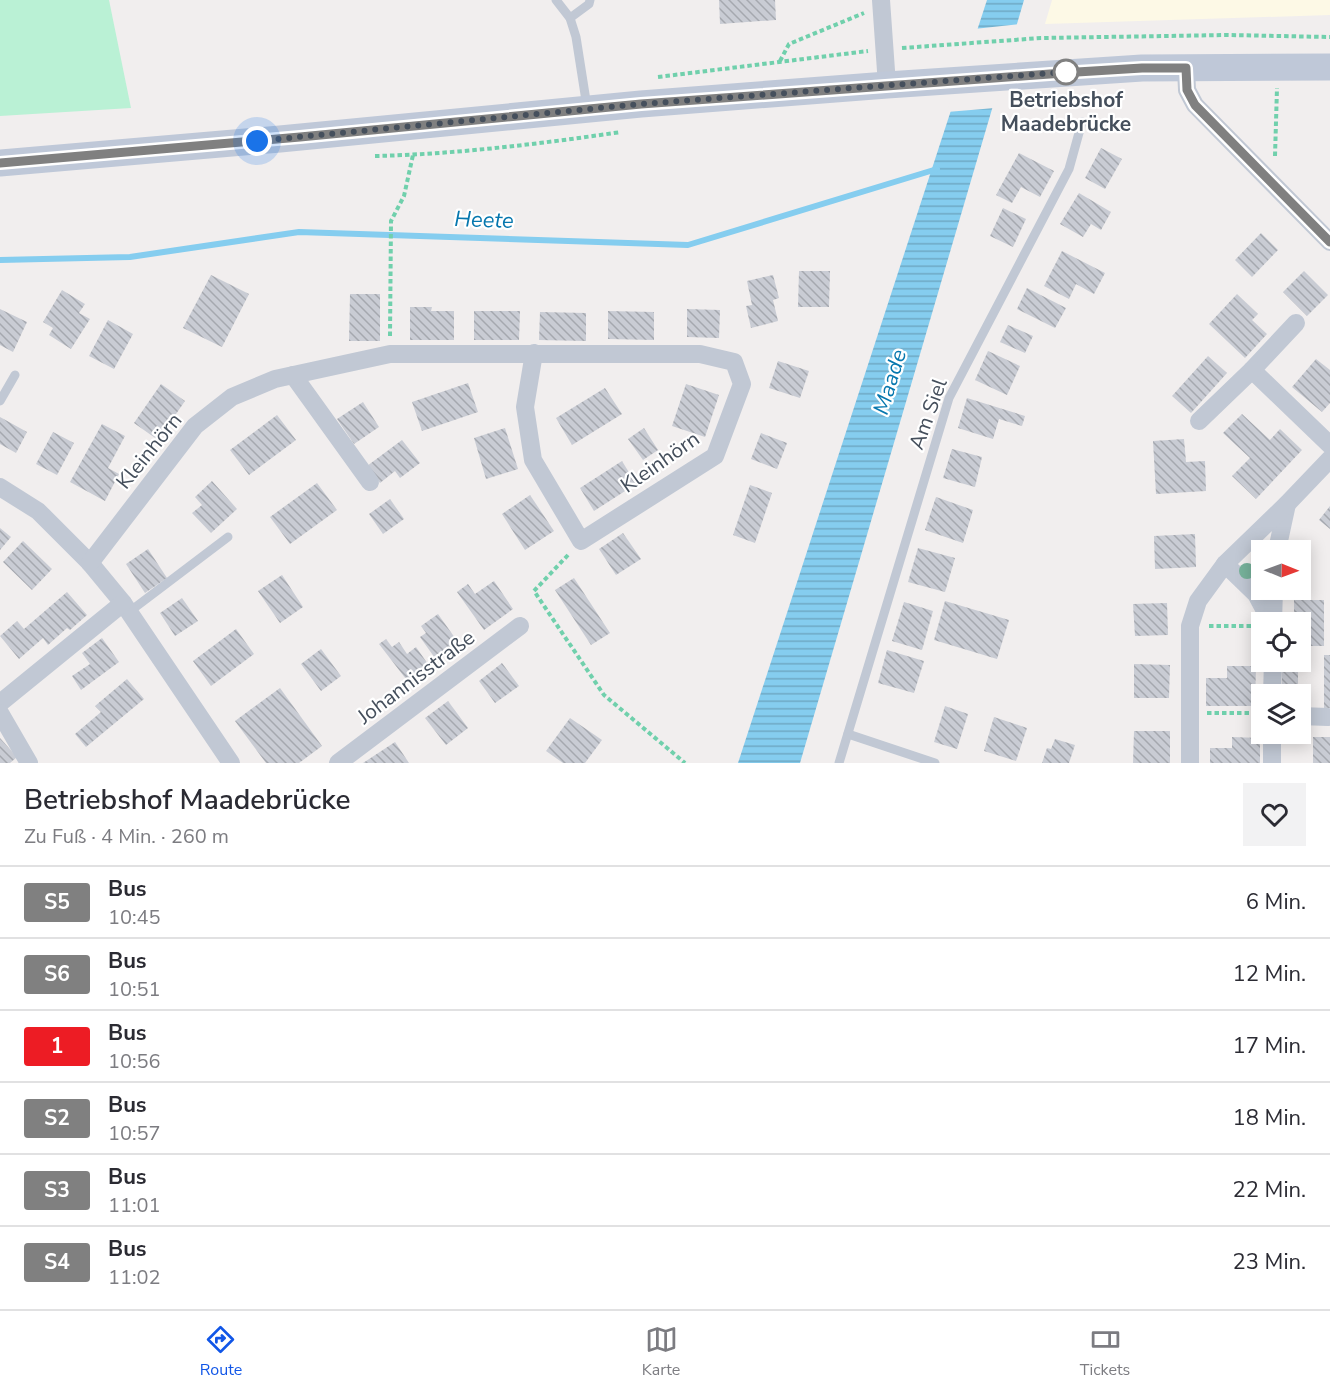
<!DOCTYPE html>
<html lang="de">
<meta charset="utf-8">
<style>
:root{--surface:#fff;--page:#f2f2f3;--text:#2b2b33;--muted:#7c7c81;--line:#e1e1e2;--accent:#1156e7}
body{margin:0;font-family:"Nunito Sans",sans-serif;background:var(--page);color:var(--text);height:100vh;display:flex;flex-direction:column;font-size:22px;white-space:nowrap}
*{box-sizing:border-box;margin:0}
p{font-size:20px;color:var(--muted)}
.icon{flex:none;width:33px;height:33px;fill:none;stroke:currentColor;stroke-width:2;stroke-linecap:round;stroke-linejoin:round}
.map{position:relative;height:763px;overflow:hidden}
.sheet{display:flex;flex-direction:column;background:var(--surface);flex:1}
.sheet>*{flex:none}
.badge{padding:0 12px;border-radius:4px;font-size:21px;line-height:39px}
.needle{width:39px;rotate:91deg}
.tools{position:absolute;left:1251px;top:540px;display:grid;gap:12px}
.tools a{display:grid;place-items:center;width:60px;height:60px;border-radius:0px;background:var(--surface);box-shadow:0 3px 15px #0003;font-size:30px}
.you{position:absolute;width:30px;height:30px;margin:-15px;border:4px solid #fff;border-radius:50%;background:#1a73e8;box-shadow:0 0 0 9px #1a73e833}
.map>.badge{position:absolute;translate:-50% -50%;box-shadow:0 0 0 3px #fff}
.round{display:grid;place-items:center;flex:none;width:63px;height:63px;border-radius:0px;background:var(--page)}
.headline{display:flex;align-items:center;justify-content:space-between;height:102px;padding:0 24px}
h1{font-size:28px;font-weight:600;line-height:45px}
ul{padding:0;list-style:none}
li{display:flex;align-items:center;gap:18px;height:72px;padding:0 24px;border-top:2px solid var(--line)}
li div{flex:1}
li b{display:block;font-size:22px}
li em{font-style:normal}
li .badge{min-width:66px;font-weight:700;text-align:center}
.tab-bar{display:flex;justify-content:space-around;align-items:center;height:84px;border-top:2px solid var(--line);background:var(--surface);font-size:16px;color:var(--muted)}
.tab-bar a{display:grid;justify-items:center;gap:3px}
.tab-bar .on{color:var(--accent)}
.map>svg:first-child{display:block}
.commercial{fill:#fdf9e6}
.grass{fill:#baf1d5}
.water{fill:url(#water-rules)}
.pier{fill:#f1eeee}
.lines{fill:none;stroke-linecap:round;stroke-linejoin:round}
.stream{stroke:#85cdef;stroke-width:6}
.building{fill:url(#building-back-hatch)}
.path{stroke:#70d0ac;stroke-width:4;stroke-dasharray:4.5 3;stroke-linecap:butt}
.lane{stroke:#c1c8d4;stroke-width:9}
.street{stroke:#c1c8d4;stroke-width:18}
.secondary{stroke:#bfc8d8;stroke-width:27}
.tree{fill:#77b29b}
.line-casing{stroke:#fff;stroke-width:14}
.line{stroke:#808080;stroke-width:9}
.walk{stroke:#454f5c;stroke-width:6;stroke-dasharray:0 10.8}
.stop-dot{fill:#fff;stroke:#808080;stroke-width:3}
.labels{text-anchor:middle;dominant-baseline:central;stroke-width:4.5;stroke-linejoin:round;paint-order:stroke}
.stop-label{font-size:21px;font-weight:bold;fill:#454f5c;stroke:#fff}
.street-label{font-size:21px;fill:#454f5c;stroke:#fff}
.water-label{font-size:22px;font-style:italic;fill:#0677ae;stroke:#fff}
</style>
<div class="map">
<svg width="1330" height="763" viewBox="0 0 1330 763">
<defs>
<pattern id="water-rules" width="6" height="5" patternUnits="userSpaceOnUse" patternTransform="scale(1.5)"><rect width="6" height="5" fill="#85cdef"/><path d="M0 2.5h6" fill="none" stroke="#6fa9c5"/></pattern>
<pattern id="building-back-hatch" width="6" height="6" patternUnits="userSpaceOnUse" patternTransform="scale(1.5)"><rect width="6" height="6" fill="#c9ccd4"/><path d="M-1 5l2 2M0 0l6 6M5-1l2 2" fill="none" stroke="#a5a8af"/></pattern>
</defs>
<rect width="100%" height="100%" fill="#f1eeee"/>
<path class="commercial" d="M1052,0H1330V15L1045,24Z"/>
<path class="grass" d="M0,0H109L131,108L0,116Z"/>
<path class="water" d="M987,0H1024L800,763H738Z"/>
<path class="pier" d="M1020,24L995,108L947,112L974,29Z"/>
<g class="lines">
<path class="stream" d="M0,260L130,257L299,232L688,245L937,169"/>
</g>
<g class="building">
<path d="M719,0H775L776,20L720,24Z"/>
<path d="M1101,148L1122,159L1105,189L1085,178Z"/>
<path d="M1019,153L1054,171L1040,197L1021,187L1012,203L996,195Z"/>
<path d="M1079,193L1111,212L1101,230L1091,224L1083,237L1060,224Z"/>
<path d="M1003,208L1026,219L1013,247L990,236Z"/>
<path d="M1261,233L1278,250L1252,277L1235,260Z"/>
<path d="M1062,251L1105,273L1094,294L1076,284L1069,299L1044,286Z"/>
<path d="M799,271H830L829,307H798Z"/>
<path d="M1304,271L1328,295L1307,316L1283,292Z"/>
<path d="M211,275L249,294L222,347L183,328Z"/>
<path d="M773,275L779,298L773,300L778,321L751,328L746,306L752,305L747,281Z"/>
<path d="M1027,288L1066,308L1055,328L1017,309Z"/>
<path d="M62,290L85,304L79,313L90,319L71,349L49,335L53,328L43,322Z"/>
<path d="M350,294H380V341H349Z"/>
<path d="M1237,294L1258,314L1252,320L1267,334L1245,358L1209,324Z"/>
<path d="M410,307H432L431,311H454V340H410Z"/>
<path d="M0,309L27,322L13,352L0,345Z"/>
<path d="M687,309L720,310L719,338L687,337Z"/>
<path d="M474,311H520L519,340H474Z"/>
<path d="M608,311L654,312V340L608,339Z"/>
<path d="M540,312L586,313V341L539,340Z"/>
<path d="M108,320L133,334L114,369L89,356Z"/>
<path d="M1008,325L1033,336L1025,353L1000,342Z"/>
<path d="M988,351L1020,366L1007,395L975,380Z"/>
<path d="M1208,356L1227,373L1191,413L1172,396Z"/>
<path d="M1316,359L1330,370V403L1322,412L1292,387Z"/>
<path d="M778,361L809,371L800,398L769,388Z"/>
<path d="M468,383L478,412L422,431L412,402Z"/>
<path d="M161,384L185,401L158,440L134,423Z"/>
<path d="M686,384L719,395L705,437L672,426Z"/>
<path d="M605,388L622,414L572,445L556,418Z"/>
<path d="M967,398L1025,416L1022,426L999,419L993,439L958,428Z"/>
<path d="M363,402L379,427L354,444L337,419Z"/>
<path d="M1242,414L1270,440L1280,429L1302,450L1256,499L1232,476L1250,458L1223,433Z"/>
<path d="M277,415L296,440L249,475L230,450Z"/>
<path d="M0,417L27,432L16,453L0,444Z"/>
<path d="M102,424L125,436L108,468L119,474L105,501L70,482Z"/>
<path d="M505,428L518,469L486,479L474,438Z"/>
<path d="M644,428L658,450L643,460L628,439Z"/>
<path d="M53,432L74,443L57,475L36,464Z"/>
<path d="M761,433L787,443L777,469L751,459Z"/>
<path d="M1184,439L1186,462L1205,461L1206,491L1156,494L1153,441Z"/>
<path d="M402,440L420,463L400,478L395,471L380,483L367,466Z"/>
<path d="M952,449L982,457L975,487L943,478Z"/>
<path d="M622,461L636,484L594,511L580,488Z"/>
<path d="M212,481L237,509L211,533L192,513L202,505L195,497Z"/>
<path d="M317,483L337,510L290,544L270,517Z"/>
<path d="M750,485L772,493L755,543L733,535Z"/>
<path d="M530,495L554,531L525,550L502,514Z"/>
<path d="M936,497L973,510L963,543L925,530Z"/>
<path d="M390,499L404,519L383,534L369,514Z"/>
<path d="M1330,506V529L1319,520Z"/>
<path d="M0,528L11,537L0,550Z"/>
<path d="M623,533L641,559L616,575L599,549Z"/>
<path d="M1195,534L1196,567L1155,569L1154,536Z"/>
<path d="M23,541L52,569L32,590L3,562Z"/>
<path d="M918,548L955,558L945,592L908,582Z"/>
<path d="M148,549L167,578L145,593L126,564Z"/>
<path d="M282,575L303,607L280,623L258,591Z"/>
<path d="M574,578L610,633L591,645L555,590Z"/>
<path d="M494,581L513,609L484,630L457,592L468,584L475,594Z"/>
<path d="M67,592L87,615L70,630L67,628L48,645L43,638L19,659L0,636L17,621L24,629Z"/>
<path d="M182,598L198,621L175,636L160,613Z"/>
<path d="M1294,600H1324V646H1300V622H1294Z"/>
<path d="M945,601L1009,620L997,659L934,640Z"/>
<path d="M904,602L933,611L922,650L892,641Z"/>
<path d="M1167,603L1168,635L1135,636L1133,604Z"/>
<path d="M438,614L460,645L437,661L420,637L426,633L421,626Z"/>
<path d="M236,629L254,654L211,686L193,661Z"/>
<path d="M102,638L119,662L81,690L72,676L90,664L82,653Z"/>
<path d="M386,639L392,647L399,642L407,654L416,647L430,667L409,683L379,644Z"/>
<path d="M321,649L341,676L321,691L301,664Z"/>
<path d="M887,650L924,661L914,693L878,683Z"/>
<rect x="1324" y="655" width="6" height="53"/>
<path d="M502,663L519,686L495,703L479,681Z"/>
<path d="M1134,664L1170,665L1169,698H1134Z"/>
<path d="M1227,666H1256L1255,706H1206V678H1227Z"/>
<rect x="1282" y="672" width="16" height="22"/>
<path d="M127,679L144,699L86,747L75,734L101,712L95,706Z"/>
<path d="M280,688L322,746L299,763H266L235,721Z"/>
<path d="M448,701L468,728L446,745L425,718Z"/>
<path d="M945,706L968,714L957,749L934,742Z"/>
<path d="M994,717L1027,728L1016,761L984,751Z"/>
<path d="M570,718L602,740L585,763H563L546,751Z"/>
<path d="M1134,731H1170V763H1133Z"/>
<path d="M1232,737L1260,738V763H1210V748H1232Z"/>
<rect x="1313" y="737" width="17" height="26"/>
<path d="M0,738L17,757L10,763H0Z"/>
<path d="M1055,739L1075,745L1069,763H1042L1047,748L1051,749Z"/>
<path d="M395,742L409,763H363Z"/>
</g>
<g class="lines">
<g class="path">
<path d="M902,48L1041,38L1228,35L1330,37"/>
<path d="M780,61L789,44L864,13"/>
<path d="M658,77L868,51"/>
<path d="M375,156C457,154 539,144 621,132"/>
<path d="M1275,156L1277,88"/>
<path d="M390,336L391,221L404,196L413,155"/>
<path d="M568,555L534,591L604,695L685,763"/>
<path d="M1209,626H1252"/>
<path d="M1207,713H1262"/>
</g>
<g class="lane">
<path d="M556,0L570,18L576,37L587,107"/>
<path d="M570,18L589,4L590,0"/>
<path d="M0,401L15,375"/>
<path d="M129,612L228,537"/>
<path d="M848,734L935,763"/>
<path d="M839,763L949,398L1069,169L1082,122"/>
</g>
<g class="street">
<path d="M881,0L887,85"/>
<path d="M1186,68L1187,90L1195,105L1330,242"/>
<path d="M1296,323L1252,370L1330,445"/>
<path d="M293,375L370,482"/>
<path d="M1199,421L1252,370"/>
<path d="M0,487L38,511L90,563L123,603L231,763"/>
<path d="M1277,550L1287,504"/>
<path d="M90,563L195,426L232,397L275,379L390,354H700L734,362L742,384L715,456L581,541L533,460L525,407L534,353"/>
<path d="M1225,564L1256,594L1271,622"/>
<path d="M1273,622L1274,590"/>
<path d="M1272,694L1273,662"/>
<path d="M0,703L123,603"/>
<path d="M0,713L29,763"/>
<path d="M1300,716L1328,717"/>
<path d="M1272,734V763"/>
<path d="M338,763L520,626"/>
<path d="M1190,763V626L1198,601L1225,564L1287,504L1330,459"/>
</g>
<path class="secondary" d="M0,163L280,139L641,104L887,85L1142,68L1330,67"/>
</g>
<circle class="tree" cx="1247" cy="571" r="8"/>
<g class="lines">
<defs>
<path id="line" d="M0,163L300,137L641,104L1077,72L1142,68H1186L1187,90L1195,105L1330,242"/>
</defs>
<use href="#line" class="line-casing"/>
<use href="#line" class="line"/>
<path class="walk" d="M257,141L641,104L1066,72"/>
</g>
<circle class="stop-dot" cx="1066" cy="72" r="12"/>
<g class="labels">
<g class="stop-label">
<text x="1066" y="100">Betriebshof<tspan x="1066" dy="24">Maadebrücke</tspan></text>
</g>
<g class="street-label">
<text transform="translate(928 414) rotate(-70)">Am Siel</text>
<text transform="translate(149 451) rotate(-51)">Kleinhörn</text>
<text transform="translate(660 462) rotate(-35)">Kleinhörn</text>
<text transform="translate(416 677) rotate(-37)">Johannisstraße</text>
</g>
<g class="water-label">
<text transform="translate(484 220) rotate(2)">Heete</text>
<text transform="translate(890 382) rotate(-73)">Maade</text>
</g>
</g>
</svg>
<div class="tools">
<a><svg class="needle" viewBox="-14 -14 28 28"><path d="M0-13l5 13h-10z" fill="#e53935"/><path d="M0 13l5-13h-10z" fill="#7c7c81"/></svg></a>
<a><svg class="icon" aria-label="locate" viewBox="0 0 24 24"><circle cx="12" cy="12" r="6"/><path d="M12 2v4M12 18v4M2 12h4M18 12h4"/></svg></a>
<a><svg class="icon" aria-label="layers" viewBox="0 0 24 24"><path d="M12 4l9 5-9 5-9-5zM3 14l9 5 9-5"/></svg></a>
</div>
<div class="you" style="left:257px;top:141px"></div>
</div>
<section class="sheet">
<div class="headline"><div><h1>Betriebshof Maadebrücke</h1><p>Zu Fuß · 4 Min. · 260 m</p></div><a class="round"><svg class="icon" aria-label="heart" viewBox="0 0 24 24"><path d="M12 20l-8-8c-3-5 5-10 8-4 3-6 11-1 8 4z"/></svg></a></div>
<ul>
<li><span class="badge" style="background:#808080;color:#fff">S5</span><div><b>Bus</b><p>10:45</p></div><em>6 Min.</em></li>
<li><span class="badge" style="background:#808080;color:#fff">S6</span><div><b>Bus</b><p>10:51</p></div><em>12 Min.</em></li>
<li><span class="badge" style="background:#ed1c24;color:#fff">1</span><div><b>Bus</b><p>10:56</p></div><em>17 Min.</em></li>
<li><span class="badge" style="background:#808080;color:#fff">S2</span><div><b>Bus</b><p>10:57</p></div><em>18 Min.</em></li>
<li><span class="badge" style="background:#808080;color:#fff">S3</span><div><b>Bus</b><p>11:01</p></div><em>22 Min.</em></li>
<li><span class="badge" style="background:#808080;color:#fff">S4</span><div><b>Bus</b><p>11:02</p></div><em>23 Min.</em></li>
</ul>
</section>
<nav class="tab-bar">
<a class="on"><svg class="icon" aria-label="directions" viewBox="0 0 24 24"><path d="M12 3l9 9-9 9-9-9zM9 14v-3h6M13 9l2 2-2 2"/></svg>Route</a>
<a><svg class="icon" aria-label="map" viewBox="0 0 24 24"><path d="M3 6l6-2 6 2 6-2v14l-6 2-6-2-6 2zM9 4v14M15 6v14"/></svg>Karte</a>
<a><svg class="icon" aria-label="tickets" viewBox="0 0 24 24"><path d="M3 7h18v10H3zM15 7v10"/></svg>Tickets</a>
</nav>
